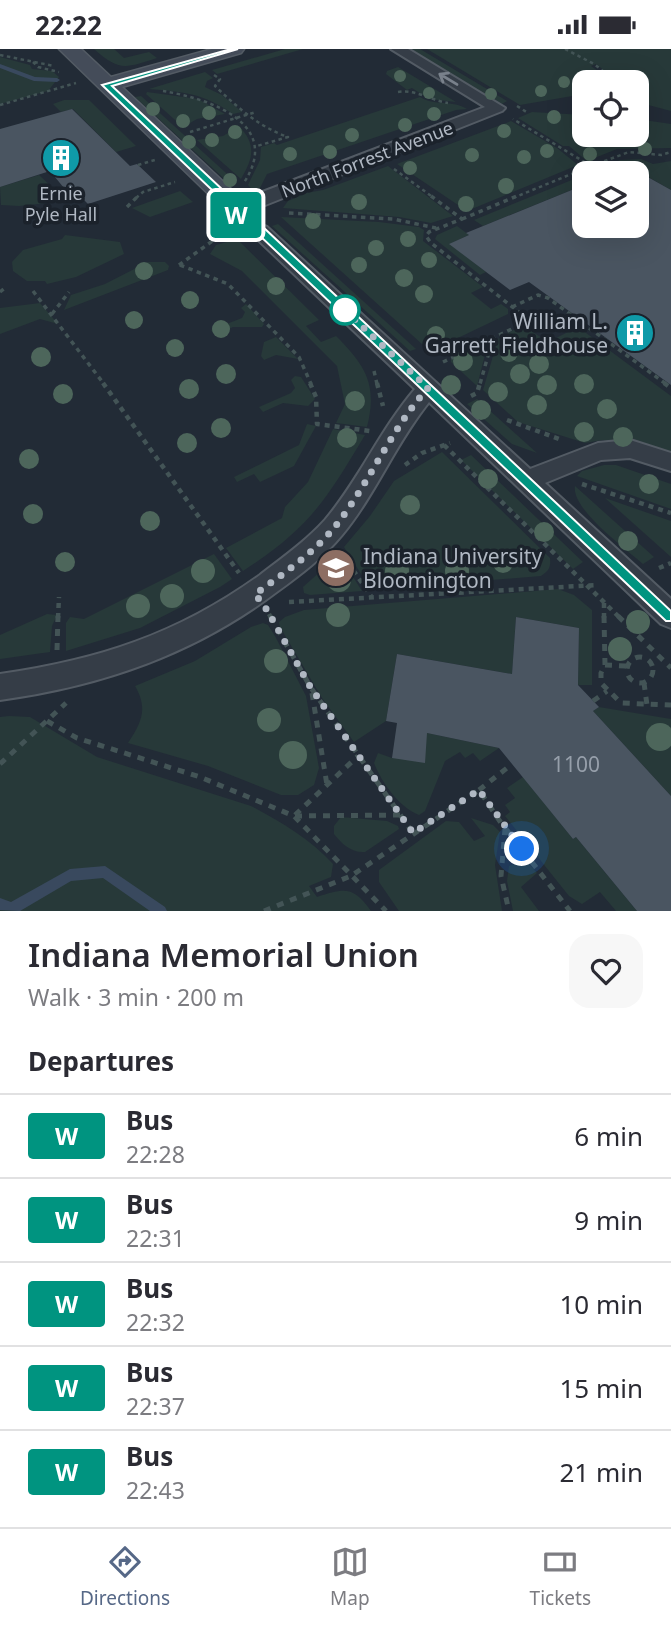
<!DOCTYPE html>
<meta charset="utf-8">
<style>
:root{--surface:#fff;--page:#f7f7f7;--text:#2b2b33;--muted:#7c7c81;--line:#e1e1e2;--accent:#566887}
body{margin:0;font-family:"Noto Sans",sans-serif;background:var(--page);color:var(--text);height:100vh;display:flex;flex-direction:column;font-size:26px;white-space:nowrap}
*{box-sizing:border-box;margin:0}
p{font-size:23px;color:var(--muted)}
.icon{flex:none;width:38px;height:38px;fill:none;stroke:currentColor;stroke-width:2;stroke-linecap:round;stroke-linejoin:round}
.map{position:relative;height:862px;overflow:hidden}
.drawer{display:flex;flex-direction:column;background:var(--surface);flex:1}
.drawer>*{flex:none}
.badge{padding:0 14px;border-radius:5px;font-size:24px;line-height:46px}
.fabs{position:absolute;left:572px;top:21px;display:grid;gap:14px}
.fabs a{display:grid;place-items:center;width:77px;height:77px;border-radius:14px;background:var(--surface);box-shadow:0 7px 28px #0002;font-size:35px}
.you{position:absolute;width:35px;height:35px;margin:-18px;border:5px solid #fff;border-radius:50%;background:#1a73e8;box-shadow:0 0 0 10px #1a73e833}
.map>.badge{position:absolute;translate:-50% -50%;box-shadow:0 0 0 4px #fff}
h2{padding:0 28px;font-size:26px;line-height:63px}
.round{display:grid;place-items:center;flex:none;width:74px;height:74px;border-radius:21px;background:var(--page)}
.headline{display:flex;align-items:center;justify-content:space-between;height:119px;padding:0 28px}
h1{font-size:33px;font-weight:600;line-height:52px}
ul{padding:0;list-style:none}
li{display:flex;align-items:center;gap:21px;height:84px;padding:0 28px;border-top:2px solid var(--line)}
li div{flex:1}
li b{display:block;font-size:26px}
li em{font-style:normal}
li .badge{min-width:77px;font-weight:700;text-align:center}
.status{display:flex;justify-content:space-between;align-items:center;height:49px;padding:0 35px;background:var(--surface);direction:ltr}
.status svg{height:19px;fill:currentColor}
.tabs{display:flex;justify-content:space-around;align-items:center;height:98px;border-top:2px solid var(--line);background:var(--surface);font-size:19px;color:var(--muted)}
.tabs a{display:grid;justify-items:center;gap:4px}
.tabs .on{color:var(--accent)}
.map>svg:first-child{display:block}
.green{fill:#273939}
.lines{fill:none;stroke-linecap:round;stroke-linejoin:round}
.stream{fill:#39495e;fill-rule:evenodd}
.building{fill:#4a5561}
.street-casing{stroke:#535b64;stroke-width:4}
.secondary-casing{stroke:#535b64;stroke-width:3}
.path-far3{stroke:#435456;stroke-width:2.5;stroke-dasharray:3.5 3.5;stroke-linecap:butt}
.path-far2{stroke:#435456;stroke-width:3.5;stroke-dasharray:4.5 4.5;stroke-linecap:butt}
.path-far1{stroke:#435456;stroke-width:4.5;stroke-dasharray:5 5;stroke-linecap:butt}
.path{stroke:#435456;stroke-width:5;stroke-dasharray:7 7;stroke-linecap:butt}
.street{fill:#353d47;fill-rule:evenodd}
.secondary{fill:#444c59;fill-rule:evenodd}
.tree{fill:#4d665b}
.oneway{stroke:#79818b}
.line{fill:#009480;stroke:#fff;stroke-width:2}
.walk{stroke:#b0b8c3;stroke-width:7;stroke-dasharray:0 12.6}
.stop-dot{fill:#fff;stroke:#009480;stroke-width:3.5}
.labels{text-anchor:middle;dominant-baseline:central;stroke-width:7;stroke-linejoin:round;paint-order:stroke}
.far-street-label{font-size:18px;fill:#b0b8c3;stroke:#1b222b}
.far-poi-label{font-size:18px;fill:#b0b8c3;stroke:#1b222b}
.poi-label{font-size:21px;fill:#b0b8c3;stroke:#1b222b;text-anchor:end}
.near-number-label{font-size:21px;fill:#969faa}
</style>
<div class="status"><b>22:22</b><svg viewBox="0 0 49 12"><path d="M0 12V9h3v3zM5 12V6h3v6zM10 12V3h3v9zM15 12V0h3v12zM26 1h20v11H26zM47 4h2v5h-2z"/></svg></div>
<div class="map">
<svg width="671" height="862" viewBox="0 0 671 862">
<rect width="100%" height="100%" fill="#222b36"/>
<g class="green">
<path d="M94,0H114L124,9L149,3L157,9C125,19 120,23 94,0Z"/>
<path d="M285,0H303L217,25L212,21Z"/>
<path d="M411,0H420L507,52L502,55Z"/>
<path d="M427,0H671V62L637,53V33H619L596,15L591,17L613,33H584V45L520,56Z"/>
<path d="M0,8L30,16L32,20L52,22L59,28L48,42L0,55Z"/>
<path d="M398,18L456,53L429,50L412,39L407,41L386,25L387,22Z"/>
<path d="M205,23L213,29L207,32L205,38L222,46L242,63L233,65C203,44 184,43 149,40Z"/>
<path d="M147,43L198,50L225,65L197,70L183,78L146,45Z"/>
<path d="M141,47L236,133L230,135L135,48Z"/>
<path d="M420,48C434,57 453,51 467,60L456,61L267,125L260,139L253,141L248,136L260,111L261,98L274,94L277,96Z"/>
<path d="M64,51H89L136,97L116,103L73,60L61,63L53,55Z"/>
<path d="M532,63L584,66V86H637V70L671,75V99L617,100L587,112L569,97H563L518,69Z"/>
<path d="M511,72L557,99L578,116L467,162L397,115Z"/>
<path d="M239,77C257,96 253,109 241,130L197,91L223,87Z"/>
<path d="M641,110L653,115L671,112V141L631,118L617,124L602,120L620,111Z"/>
<path d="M388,117L453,167L431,174L399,168L283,159L288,152L306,144L323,141Z"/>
<path d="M39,126L67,152L19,157L1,156L0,138Z"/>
<path d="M584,126V136L483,177L474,171Z"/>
<path d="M180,142L193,153L150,168L132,159Z"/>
<path d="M281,168L379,173L419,178L424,181L423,192L483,238L471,244L491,260L501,255L508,260V265L437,299L422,295Z"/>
<path d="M278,175L416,300L410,302L272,177Z"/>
<path d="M457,177L469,186L450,195L486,223L480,226L435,190L437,186Z"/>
<path d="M65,186L120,193L124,205L76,228L47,235L45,232H27L13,222L12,213L23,201L62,190Z"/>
<path d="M237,190L319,271L306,277L321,293L336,287C365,316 378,335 367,378L336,374L345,355L337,317L242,222L210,205L216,196Z"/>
<path d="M148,213H165L169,217L168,221L64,261L71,246L105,235Z"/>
<path d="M40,254L58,275L40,270L0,285V259Z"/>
<path d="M246,255L264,275L262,278H233L215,286L211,281L242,269L245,263L241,259Z"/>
<path d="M522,276L548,293L578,278L671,347V412L603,391L585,394L518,373L483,341L498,290Z"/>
<path d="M276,288L298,310L276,306L264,311L261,307L264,293Z"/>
<path d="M488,294L477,337L451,313V310Z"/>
<path d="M295,327L301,328L315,350L308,357L283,354L263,363L259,358L291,344L295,339L291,331Z"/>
<path d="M477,350L537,404L512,395L467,355Z"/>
<path d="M307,375L316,377L294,417L260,433L254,425L237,433L234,428L299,396Z"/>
<path d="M333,380L365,386C325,453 309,479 243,522L226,499L282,469L285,458L308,433Z"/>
<path d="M442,403L550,509C551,518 549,522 541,527L379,540L368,536L344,498L370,467L394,432Z"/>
<path d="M471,406L583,513L573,520L461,411Z"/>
<path d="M604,416H616L671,435V460L577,427L582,422Z"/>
<path d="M575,437L654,508L643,515C626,500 571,460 575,437Z"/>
<path d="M605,449L671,472V508Z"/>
<path d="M214,505L232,530L220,538L140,579L66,602V574L70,568L84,570Z"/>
<path d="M339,506L362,542L310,546L304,544L303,538Z"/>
<path d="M558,540L574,546L592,561V636H578L579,579L516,568L512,625L397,605L386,672L354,693L322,649L280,578L279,573L285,568L304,561Z"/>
<path d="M47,565L57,566L52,577L50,603L0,610V586Z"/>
<path d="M263,574L268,576L275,587L306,647L319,719L314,736L298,746H281L208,717L128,694C142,673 148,659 135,637L195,612L251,578Z"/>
<path d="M599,658L671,670V747L593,662Z"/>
<path d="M9,667L30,668L97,708L251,757C281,773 310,790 333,815L331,828L309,837L317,848C345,839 353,837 371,862H0V668Z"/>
<path d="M427,684L499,699L480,712L473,704L465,709L460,703L445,712L425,762L419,766C399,758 382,734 374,714L378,704L392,709Z"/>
<path d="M523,728L573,790L576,788L637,862H616L600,843L582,855L569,847L505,767L510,763L505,756L515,749L507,739Z"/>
<path d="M341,768L387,772L398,777L399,780L365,803C351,804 342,795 334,785V777Z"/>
<path d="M471,769L493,776L500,783L495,816L502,862H399L379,833V821L446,772L459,773L474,792L485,787Z"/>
<path d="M523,812L528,814L537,824L521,838L539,862H513L507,832L509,817Z"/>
</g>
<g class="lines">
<g class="stream">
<path d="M0,15L35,28L57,29L60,31L57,33L34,32L0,19Z"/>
<path d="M105,817L165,858L167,862H150L103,829L71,832L20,862L0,861V849L11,853L70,820Z"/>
</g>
</g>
<g class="building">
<path d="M72,60L130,117L137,115L156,133L88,155L70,137L64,139L50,122L0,138V80Z"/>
<path d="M637,122L671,141V336L529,233L510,241L449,195L469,186L466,184L584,136V177H637Z"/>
<path d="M516,568L579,579L578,636L599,658L593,662L671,747V862H637L576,788L573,790L499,699L427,684L425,714L392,709L397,674L386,672L397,605L512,625Z"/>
</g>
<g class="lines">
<defs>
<path id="street" d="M391,0H408L505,59L502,62L245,164L253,173L267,178L530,420L598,394L630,391L671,404V422L630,409L601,411L545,434L671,550V579L661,575L429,353C395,395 376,445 342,486C324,508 300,526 278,542C195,605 102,637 0,651V625C99,611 178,585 260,526C282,509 306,492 325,471C359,431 380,381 415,340L253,186L241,181L227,165L231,155L485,58Z"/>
<path id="secondary" d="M59,0H81L111,28L212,0H244L241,4L122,38L246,154L250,159L246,164L237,167L228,164Z"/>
</defs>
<use href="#street" class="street-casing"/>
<use href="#secondary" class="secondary-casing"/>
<g class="path-far3">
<path d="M565,0L594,15L617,33"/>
<path d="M0,6L54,17"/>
<path d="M33,13L38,18L59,23"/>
<path d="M214,26L220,30L215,37C237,58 259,78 288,88L257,97"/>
<path d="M163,42C211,50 284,75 243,135"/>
<path d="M398,43C415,40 430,51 448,54"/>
<path d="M0,56L76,34"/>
<path d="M517,57L528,64"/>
<path d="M190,83L256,63"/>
<path d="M138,116L155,111"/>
<path d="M591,117L629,103L661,106L671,103"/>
<path d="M394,120L434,149"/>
<path d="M136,149L143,143L175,133"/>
<path d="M513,149L591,117L513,70"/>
</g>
<g class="path-far2">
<path d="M431,147L462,170L429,183L426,187L431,194L524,267L518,277L493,289L480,335"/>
<path d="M127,158L138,147"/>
<path d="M289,164L393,170L436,179"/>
<path d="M462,170L517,147"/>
<path d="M179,216L225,183"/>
<path d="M180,216L228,235L299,308L311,335"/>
<path d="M33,242L104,335"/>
<path d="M0,243L5,239"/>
<path d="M512,258L538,246L548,249L666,335"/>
<path d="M52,265L69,243"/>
<path d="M443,313L492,290"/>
<path d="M374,322L377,335"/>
</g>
<g class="path-far1">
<path d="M103,334L239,524"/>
<path d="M310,334L316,348L317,375L370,382"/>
<path d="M377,334L383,357"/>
<path d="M664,334L671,339"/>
<path d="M471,347L477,344L480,334"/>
<path d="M507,371L562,391"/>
<path d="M444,396L620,569"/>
<path d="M405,416L422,404L450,394"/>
<path d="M582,435L671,464"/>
<path d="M342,505L371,547"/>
<path d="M659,519L671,514"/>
<path d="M289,553L598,536"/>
<path d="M604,554V569"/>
<path d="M269,565L271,569"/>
<path d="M58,569L59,548"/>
</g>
<g class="path">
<path d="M270,567L311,639L413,784"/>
<path d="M604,567L605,616L601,624V634L621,654L671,656"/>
<path d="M618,567L671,619"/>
<path d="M57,601L58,567"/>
<circle cx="640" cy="621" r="13"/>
<path d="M605,616L626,617"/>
<path d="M644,634L647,656"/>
<path d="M312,644L327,736"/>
<path d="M593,652L607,642"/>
<path d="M47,672L77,689L200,728L294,767L386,862"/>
<path d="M0,715L66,654"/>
<path d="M479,741L512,715"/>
<path d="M295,766L358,707"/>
<path d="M295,767L401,766"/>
<path d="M506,780L570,862"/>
<path d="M264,862L351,827L479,741L505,780L501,827L509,862"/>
</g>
<use href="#street" class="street"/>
<use href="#secondary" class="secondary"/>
</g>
<g class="tree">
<circle cx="400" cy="27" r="6"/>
<circle cx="564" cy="33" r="6"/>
<circle cx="541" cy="42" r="6"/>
<circle cx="429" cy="44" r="6"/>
<circle cx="491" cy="45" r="6"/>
<circle cx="153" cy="60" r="7"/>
<circle cx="209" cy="64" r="7"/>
<circle cx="434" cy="65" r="7"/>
<circle cx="554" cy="68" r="7"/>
<circle cx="183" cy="72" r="7"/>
<circle cx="405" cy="76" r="7"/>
<circle cx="504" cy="82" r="7"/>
<circle cx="235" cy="83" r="7"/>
<circle cx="352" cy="86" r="7"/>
<circle cx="212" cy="91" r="7"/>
<circle cx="189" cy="93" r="7"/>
<circle cx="645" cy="100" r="7"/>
<circle cx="547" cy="102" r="7"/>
<circle cx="330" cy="103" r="7"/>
<circle cx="290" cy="105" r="7"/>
<circle cx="590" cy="105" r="7"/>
<circle cx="472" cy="106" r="7"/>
<circle cx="524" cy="108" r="7"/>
<circle cx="410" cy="119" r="7"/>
<circle cx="230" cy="131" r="7"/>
<circle cx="506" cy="137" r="8"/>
<circle cx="359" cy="153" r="8"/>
<circle cx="466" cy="155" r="8"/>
<circle cx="313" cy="172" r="8"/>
<circle cx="408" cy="190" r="8"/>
<circle cx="376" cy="199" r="8"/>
<circle cx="429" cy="211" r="8"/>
<circle cx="359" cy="216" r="8"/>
<circle cx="144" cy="222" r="9"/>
<circle cx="404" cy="229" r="9"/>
<circle cx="276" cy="237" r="9"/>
<circle cx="424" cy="245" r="9"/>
<circle cx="190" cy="251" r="9"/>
<circle cx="134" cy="271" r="9"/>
<circle cx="221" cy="280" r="9"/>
<circle cx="436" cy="286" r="9"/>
<circle cx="175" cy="299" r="9"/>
<circle cx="509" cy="304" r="9"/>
<circle cx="41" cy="308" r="10"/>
<circle cx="463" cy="312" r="10"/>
<circle cx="539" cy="315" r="10"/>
<circle cx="226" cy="325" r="10"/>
<circle cx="520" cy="325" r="10"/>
<circle cx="584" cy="335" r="10"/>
<circle cx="451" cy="336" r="10"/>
<circle cx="547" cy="336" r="10"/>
<circle cx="189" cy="340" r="10"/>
<circle cx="498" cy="343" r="10"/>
<circle cx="63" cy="345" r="10"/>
<circle cx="355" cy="352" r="10"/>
<circle cx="537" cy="356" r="10"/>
<circle cx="607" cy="360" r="10"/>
<circle cx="481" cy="361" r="10"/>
<circle cx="221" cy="379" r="10"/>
<circle cx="584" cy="383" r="10"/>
<circle cx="623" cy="388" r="10"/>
<circle cx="347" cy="389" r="10"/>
<circle cx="187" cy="394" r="10"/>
<circle cx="29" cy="410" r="10"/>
<circle cx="488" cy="430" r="10"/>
<circle cx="649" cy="435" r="10"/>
<circle cx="410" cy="456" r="10"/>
<circle cx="33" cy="465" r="10"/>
<circle cx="150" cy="472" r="10"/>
<circle cx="544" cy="483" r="10"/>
<circle cx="628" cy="492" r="10"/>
<circle cx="65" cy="513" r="10"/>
<circle cx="503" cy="514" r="10"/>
<circle cx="203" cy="522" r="12"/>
<circle cx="397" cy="522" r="12"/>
<circle cx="457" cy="522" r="12"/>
<circle cx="339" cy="531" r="12"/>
<circle cx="172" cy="547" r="12"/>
<circle cx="138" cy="557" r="12"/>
<circle cx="338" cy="566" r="12"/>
<circle cx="638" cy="573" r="12"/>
<circle cx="620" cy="600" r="12"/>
<circle cx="276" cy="612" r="12"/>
<circle cx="269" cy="671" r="12"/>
<circle cx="660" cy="688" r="14"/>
<circle cx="293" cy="706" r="14"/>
</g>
<defs><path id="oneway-shaft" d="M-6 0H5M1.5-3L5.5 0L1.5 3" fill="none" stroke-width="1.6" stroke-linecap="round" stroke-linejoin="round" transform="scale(1.75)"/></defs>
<use class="oneway" href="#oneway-shaft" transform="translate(448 30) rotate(-149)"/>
<path class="line" d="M231,0H238L112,37L240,157C243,170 251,175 264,179L671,562V572H666L257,184L243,179L231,165L232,160L102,36Z"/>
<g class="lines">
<path class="walk" d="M345,261L336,253L428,339C391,380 369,435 334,479C312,505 282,526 255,545L267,561L311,639L413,784L479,741L522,800"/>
</g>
<defs>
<symbol id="building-disc" viewBox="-11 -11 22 22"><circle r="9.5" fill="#0f9aa8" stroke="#1b222b"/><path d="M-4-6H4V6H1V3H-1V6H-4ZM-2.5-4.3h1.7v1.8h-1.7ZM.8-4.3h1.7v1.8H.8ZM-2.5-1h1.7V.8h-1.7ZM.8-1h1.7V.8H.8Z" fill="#fff"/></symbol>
<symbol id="university-disc" viewBox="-11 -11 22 22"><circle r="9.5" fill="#8d6e63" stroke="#1b222b"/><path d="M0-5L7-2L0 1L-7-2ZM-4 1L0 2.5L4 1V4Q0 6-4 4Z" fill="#fff"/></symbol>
</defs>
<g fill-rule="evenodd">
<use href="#building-disc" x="39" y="87" width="44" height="44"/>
<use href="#building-disc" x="613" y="262" width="44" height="44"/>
<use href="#university-disc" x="314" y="497" width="44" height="44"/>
</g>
<circle class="stop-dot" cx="345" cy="261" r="14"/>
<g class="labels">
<g class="far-street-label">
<text transform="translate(367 110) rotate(-21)">North Forrest Avenue</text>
</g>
<g class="far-poi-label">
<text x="61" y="144">Ernie<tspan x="61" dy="21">Pyle Hall</tspan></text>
</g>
<g class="poi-label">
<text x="608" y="272">William L.<tspan x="608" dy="24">Garrett Fieldhouse</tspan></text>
<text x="363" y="507" text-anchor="start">Indiana University<tspan x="363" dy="24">Bloomington</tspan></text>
</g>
<g class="near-number-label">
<text x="576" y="715">1100</text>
</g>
</g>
</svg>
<div class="fabs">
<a><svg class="icon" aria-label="locate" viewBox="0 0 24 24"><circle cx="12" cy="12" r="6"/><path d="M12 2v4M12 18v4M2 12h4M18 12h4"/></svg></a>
<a><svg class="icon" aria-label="layers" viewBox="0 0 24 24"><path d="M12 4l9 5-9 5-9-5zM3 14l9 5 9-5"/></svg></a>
</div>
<div class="you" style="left:522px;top:800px"></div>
<b class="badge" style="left:236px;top:166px;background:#009480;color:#fff">W</b>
</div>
<section class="drawer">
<div class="headline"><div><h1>Indiana Memorial Union</h1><p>Walk · 3 min · 200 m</p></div><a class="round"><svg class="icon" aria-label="heart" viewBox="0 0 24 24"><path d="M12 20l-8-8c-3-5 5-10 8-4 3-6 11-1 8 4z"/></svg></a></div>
<h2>Departures</h2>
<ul>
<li><span class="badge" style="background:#009480;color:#fff">W</span><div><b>Bus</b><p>22:28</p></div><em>6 min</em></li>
<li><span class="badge" style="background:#009480;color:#fff">W</span><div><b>Bus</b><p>22:31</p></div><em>9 min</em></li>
<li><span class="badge" style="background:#009480;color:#fff">W</span><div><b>Bus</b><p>22:32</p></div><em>10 min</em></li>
<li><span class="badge" style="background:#009480;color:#fff">W</span><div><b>Bus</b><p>22:37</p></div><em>15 min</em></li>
<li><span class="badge" style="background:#009480;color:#fff">W</span><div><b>Bus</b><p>22:43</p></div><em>21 min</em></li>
</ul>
</section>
<nav class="tabs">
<a class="on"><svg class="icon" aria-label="directions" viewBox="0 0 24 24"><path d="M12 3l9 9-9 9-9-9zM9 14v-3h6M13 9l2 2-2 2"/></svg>Directions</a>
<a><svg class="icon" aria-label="map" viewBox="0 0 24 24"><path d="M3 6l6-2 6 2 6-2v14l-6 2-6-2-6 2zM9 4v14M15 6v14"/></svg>Map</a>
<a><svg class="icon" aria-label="tickets" viewBox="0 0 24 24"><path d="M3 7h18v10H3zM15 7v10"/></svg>Tickets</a>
</nav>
